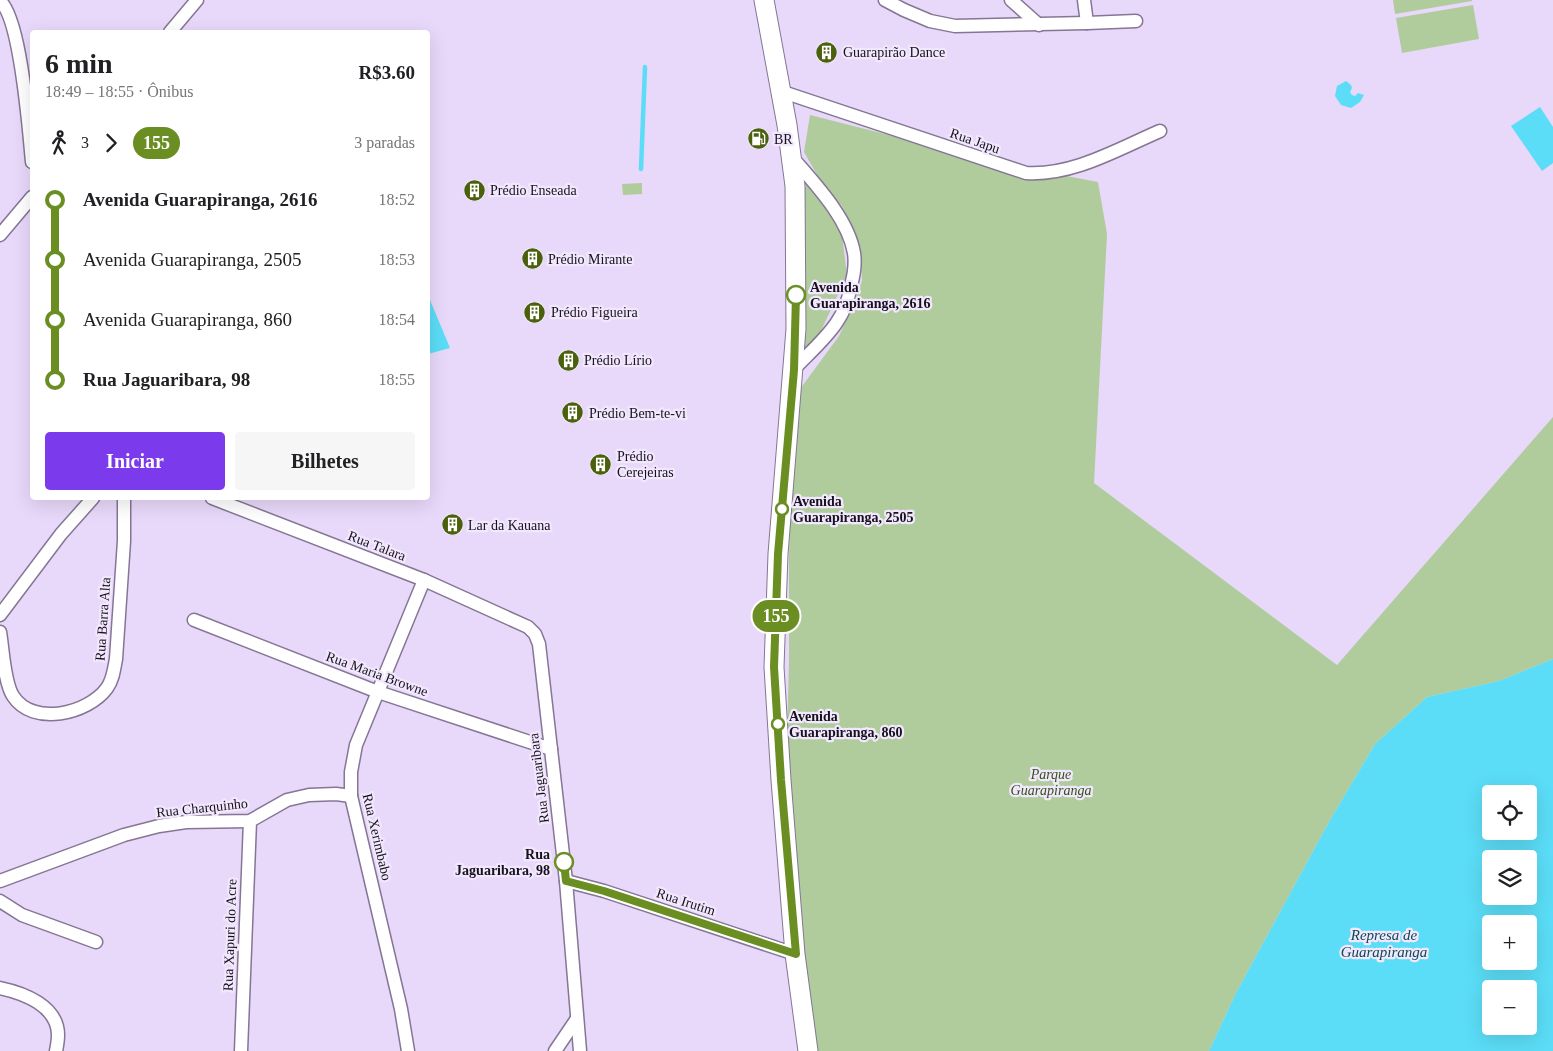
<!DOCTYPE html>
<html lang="pt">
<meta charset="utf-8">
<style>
:root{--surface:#fff;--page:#f6f6f6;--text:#202124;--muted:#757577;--accent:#7c3aed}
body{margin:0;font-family:Georgia,serif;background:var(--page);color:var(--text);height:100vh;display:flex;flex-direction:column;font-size:19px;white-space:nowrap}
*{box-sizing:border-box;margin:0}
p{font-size:16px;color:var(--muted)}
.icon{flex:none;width:28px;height:28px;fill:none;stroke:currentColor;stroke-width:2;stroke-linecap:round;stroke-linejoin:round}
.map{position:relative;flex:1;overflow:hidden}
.details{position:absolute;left:30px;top:30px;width:400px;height:470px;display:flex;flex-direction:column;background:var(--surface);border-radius:5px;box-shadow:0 5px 20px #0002}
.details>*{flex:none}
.badge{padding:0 10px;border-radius:16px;font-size:18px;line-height:32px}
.fabs{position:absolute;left:1482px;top:785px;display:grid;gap:10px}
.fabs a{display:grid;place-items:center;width:55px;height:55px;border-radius:5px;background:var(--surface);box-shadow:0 5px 20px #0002;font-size:25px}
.map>.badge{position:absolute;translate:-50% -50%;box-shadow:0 0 0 2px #fff}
.legs{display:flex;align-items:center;gap:8px;height:55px;padding:0 15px;font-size:16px}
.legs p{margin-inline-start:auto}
.head{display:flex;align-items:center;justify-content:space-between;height:85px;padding:0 15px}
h1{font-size:28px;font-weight:700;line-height:38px}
.primary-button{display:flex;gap:10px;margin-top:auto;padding:10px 15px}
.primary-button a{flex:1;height:58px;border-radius:5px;background:var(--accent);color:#fff;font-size:20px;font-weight:700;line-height:58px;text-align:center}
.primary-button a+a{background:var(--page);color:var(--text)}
ul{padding:0 15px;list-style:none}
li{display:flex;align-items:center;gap:18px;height:60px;font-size:19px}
li i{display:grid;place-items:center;width:8px;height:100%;margin:0 6px;background:currentColor}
li i::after{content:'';width:12px;height:12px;margin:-6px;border:4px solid;border-radius:50%;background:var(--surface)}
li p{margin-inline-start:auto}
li:first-child i{background:linear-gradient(#0000 50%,currentColor 0)}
li:last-child i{background:linear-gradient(currentColor 50%,#0000 0)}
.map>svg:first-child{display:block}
.green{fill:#b0cc9c}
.water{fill:#5bddf7;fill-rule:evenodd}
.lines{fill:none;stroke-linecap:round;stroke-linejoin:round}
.stream{stroke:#5bddf7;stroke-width:4.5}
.street-casing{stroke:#847694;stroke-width:15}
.secondary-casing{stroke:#847694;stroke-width:21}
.street{stroke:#fff;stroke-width:12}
.secondary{stroke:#fff;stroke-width:19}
.line-1-casing{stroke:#fff;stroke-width:11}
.line-1{stroke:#6b8e23;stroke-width:8}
.stop-1-dot{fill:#fff;stroke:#6b8e23;stroke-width:2.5}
.labels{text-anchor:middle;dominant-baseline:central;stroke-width:4.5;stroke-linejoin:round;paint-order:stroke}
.poi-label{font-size:14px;fill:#16111c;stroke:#f2e8fd;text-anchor:start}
.street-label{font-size:14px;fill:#16111c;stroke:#f2e8fd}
.stop-label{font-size:14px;font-weight:bold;fill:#16111c;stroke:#f2e8fd;text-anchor:start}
.park-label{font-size:14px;font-style:italic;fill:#335018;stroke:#f2e8fd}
.water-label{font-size:15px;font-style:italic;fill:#0d4853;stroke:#f2e8fd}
</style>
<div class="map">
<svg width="1553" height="1051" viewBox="0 0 1553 1051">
<rect width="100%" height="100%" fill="#e8d8fa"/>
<g class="green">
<path d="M1393,0H1472V1L1395,14Z"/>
<path d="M1473,5L1479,39L1402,53L1396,18Z"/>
<path d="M810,115L1003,164L1098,182L1107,234L1094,483L1337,665L1553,417V659L1499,681L1427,697L1375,744L1330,820L1236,993L1209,1051H811L786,780L789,662V555L793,453L792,404L803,385L839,336L854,304L862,281L861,249L855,231L842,206L820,180L804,152Z"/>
<path d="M798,175L841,227L847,275L820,333L802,352Z"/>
<path d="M642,183V194L623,195L622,184Z"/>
</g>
<g class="water">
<path d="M1346,81L1351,85L1352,88L1350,92L1352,95L1355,96L1358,93L1364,95L1360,102L1351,108L1341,105L1335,96L1337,86Z"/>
<path d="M1540,107L1553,127V163L1542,171L1511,126Z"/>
<path d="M430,300L450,348L428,354V301Z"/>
<path d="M1553,659V1051H1209L1236,993L1330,820L1375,744L1427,697L1499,681ZM1491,794H1529V831H1491ZM1491,859H1529V896H1491ZM1491,924H1529V961H1491ZM1491,989H1529V1026H1491Z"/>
</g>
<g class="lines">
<path class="stream" d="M641,169L645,67"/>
<defs>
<g id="street">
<path d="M885,0L904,10L930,21L955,26L1087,23L1136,21"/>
<path d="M1011,0L1039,25"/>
<path d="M1084,0L1087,23"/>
<path d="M0,1C21,19 29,131 32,162"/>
<path d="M170,32L197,0"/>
<path d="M780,91L1026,173C1073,176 1118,149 1160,131"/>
<path d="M792,157C815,184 848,218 854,253C856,266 853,278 850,290C848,301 843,313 837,322C825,340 808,354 793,370"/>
<path d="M0,235L32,197"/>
<path d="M212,498L424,580L528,627L535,634L539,644L566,881L580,1051"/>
<path d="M0,615L61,534L93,498"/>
<path d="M194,620L378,692L551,749"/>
<path d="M0,632C3,649 4,682 13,696C33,727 88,714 107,688C113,680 114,669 116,659L124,541V498"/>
<path d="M0,881L124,835L159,826L186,822L250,821L287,800L309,795L336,794L351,796"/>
<path d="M566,881L604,891L795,954"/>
<path d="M0,901L22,915L96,942"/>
<path d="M0,988C24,993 58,1006 58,1035C58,1040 57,1046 56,1051"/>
<path d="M241,1051L250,821"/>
<path d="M408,1051L401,1009L351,796V772L356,745L424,580"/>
<path d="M555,1051L576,1020"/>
</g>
<path id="secondary" d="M764,0L787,125L795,186L796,329L778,554L774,667L781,780L795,954L808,1051"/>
</defs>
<use href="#street" class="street-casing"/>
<use href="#secondary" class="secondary-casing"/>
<use href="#street" class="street"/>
<use href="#secondary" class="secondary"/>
</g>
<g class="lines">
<defs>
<path id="line-1" d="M564,862L566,881L604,891L796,954L781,780L774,667L778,554L794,370L796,295"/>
</defs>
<use href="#line-1" class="line-1-casing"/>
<use href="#line-1" class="line-1"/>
</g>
<defs>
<symbol id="building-disc" viewBox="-11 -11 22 22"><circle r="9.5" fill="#4a600c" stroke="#f2e8fd"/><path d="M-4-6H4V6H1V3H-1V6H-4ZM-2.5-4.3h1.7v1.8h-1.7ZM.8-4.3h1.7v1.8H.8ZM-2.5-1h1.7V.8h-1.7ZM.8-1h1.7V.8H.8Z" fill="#fff"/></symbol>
<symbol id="fuel-disc" viewBox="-11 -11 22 22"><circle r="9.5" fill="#4a600c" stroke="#f2e8fd"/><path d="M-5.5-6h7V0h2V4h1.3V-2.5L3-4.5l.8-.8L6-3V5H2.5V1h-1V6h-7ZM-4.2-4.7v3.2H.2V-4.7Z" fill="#fff"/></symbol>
</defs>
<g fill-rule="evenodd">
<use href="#building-disc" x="814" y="40" width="25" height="25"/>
<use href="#fuel-disc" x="746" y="126" width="25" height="25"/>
<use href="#building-disc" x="462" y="178" width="25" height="25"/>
<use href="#building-disc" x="520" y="246" width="25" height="25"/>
<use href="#building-disc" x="522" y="300" width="25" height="25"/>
<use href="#building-disc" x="556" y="348" width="25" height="25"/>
<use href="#building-disc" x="560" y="400" width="25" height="25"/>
<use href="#building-disc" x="588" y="452" width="25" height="25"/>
<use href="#building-disc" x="440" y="512" width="25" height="25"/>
</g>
<g class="stop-1-dot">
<circle cx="796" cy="295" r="9"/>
<circle cx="782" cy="509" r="6"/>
<circle cx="778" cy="724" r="6"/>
<circle cx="564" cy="862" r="9"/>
</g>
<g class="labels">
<g class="poi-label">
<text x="843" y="52">Guarapirão Dance</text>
<text x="774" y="139">BR</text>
<text x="490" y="190">Prédio Enseada</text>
<text x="548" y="259">Prédio Mirante</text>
<text x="551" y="312">Prédio Figueira</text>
<text x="584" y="360">Prédio Lírio</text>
<text x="589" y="413">Prédio Bem-te-vi</text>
<text x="617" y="456">Prédio<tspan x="617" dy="16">Cerejeiras</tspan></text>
<text x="468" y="525">Lar da Kauana</text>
</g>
<g class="street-label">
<text transform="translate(975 141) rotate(19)">Rua Japu</text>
<text transform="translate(377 546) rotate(21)">Rua Talara</text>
<text transform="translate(103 619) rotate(-86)">Rua Barra Alta</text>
<text transform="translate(377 674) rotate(20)">Rua Maria Browne</text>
<text transform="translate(539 778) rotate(-97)">Rua Jaguaribara</text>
<text transform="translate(202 808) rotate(-6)">Rua Charquinho</text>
<text transform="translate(377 837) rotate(77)">Rua Xerimbabo</text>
<text transform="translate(686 902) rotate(18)">Rua Irutim</text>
<text transform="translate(230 935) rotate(-88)">Rua Xapuri do Acre</text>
</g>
<g class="stop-label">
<text x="810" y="287">Avenida<tspan x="810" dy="16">Guarapiranga, 2616</tspan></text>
<text x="793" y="501">Avenida<tspan x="793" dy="16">Guarapiranga, 2505</tspan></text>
<text x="789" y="716">Avenida<tspan x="789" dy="16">Guarapiranga, 860</tspan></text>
<text x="550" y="854" text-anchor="end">Rua<tspan x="550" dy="16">Jaguaribara, 98</tspan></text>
</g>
<g class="park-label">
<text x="1051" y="774">Parque<tspan x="1051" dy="16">Guarapiranga</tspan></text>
</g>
<g class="water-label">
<text x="1384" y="935">Represa de<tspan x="1384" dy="17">Guarapiranga</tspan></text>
</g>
</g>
</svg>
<div class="fabs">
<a><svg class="icon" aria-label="locate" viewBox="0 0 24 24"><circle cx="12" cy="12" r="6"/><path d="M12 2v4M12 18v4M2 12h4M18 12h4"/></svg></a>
<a><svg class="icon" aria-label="layers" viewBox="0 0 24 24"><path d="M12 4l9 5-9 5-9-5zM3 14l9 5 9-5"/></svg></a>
<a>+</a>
<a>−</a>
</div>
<b class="badge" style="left:776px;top:616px;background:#6b8e23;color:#fff">155</b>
<section class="details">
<div class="head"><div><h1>6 min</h1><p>18:49 – 18:55 · Ônibus</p></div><b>R$3.60</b></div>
<div class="legs"><svg class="icon" aria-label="walk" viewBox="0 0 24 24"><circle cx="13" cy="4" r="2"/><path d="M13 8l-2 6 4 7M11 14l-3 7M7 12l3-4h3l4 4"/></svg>3<svg class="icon" aria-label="forward" viewBox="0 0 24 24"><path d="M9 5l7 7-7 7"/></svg><b class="badge" style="background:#6b8e23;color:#fff">155</b><p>3 paradas</p></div>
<ul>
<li><i style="color:#6b8e23"></i><b>Avenida Guarapiranga, 2616</b><p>18:52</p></li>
<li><i style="color:#6b8e23"></i><span>Avenida Guarapiranga, 2505</span><p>18:53</p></li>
<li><i style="color:#6b8e23"></i><span>Avenida Guarapiranga, 860</span><p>18:54</p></li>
<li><i style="color:#6b8e23"></i><b>Rua Jaguaribara, 98</b><p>18:55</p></li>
</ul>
<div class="primary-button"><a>Iniciar</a><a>Bilhetes</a></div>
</section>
</div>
